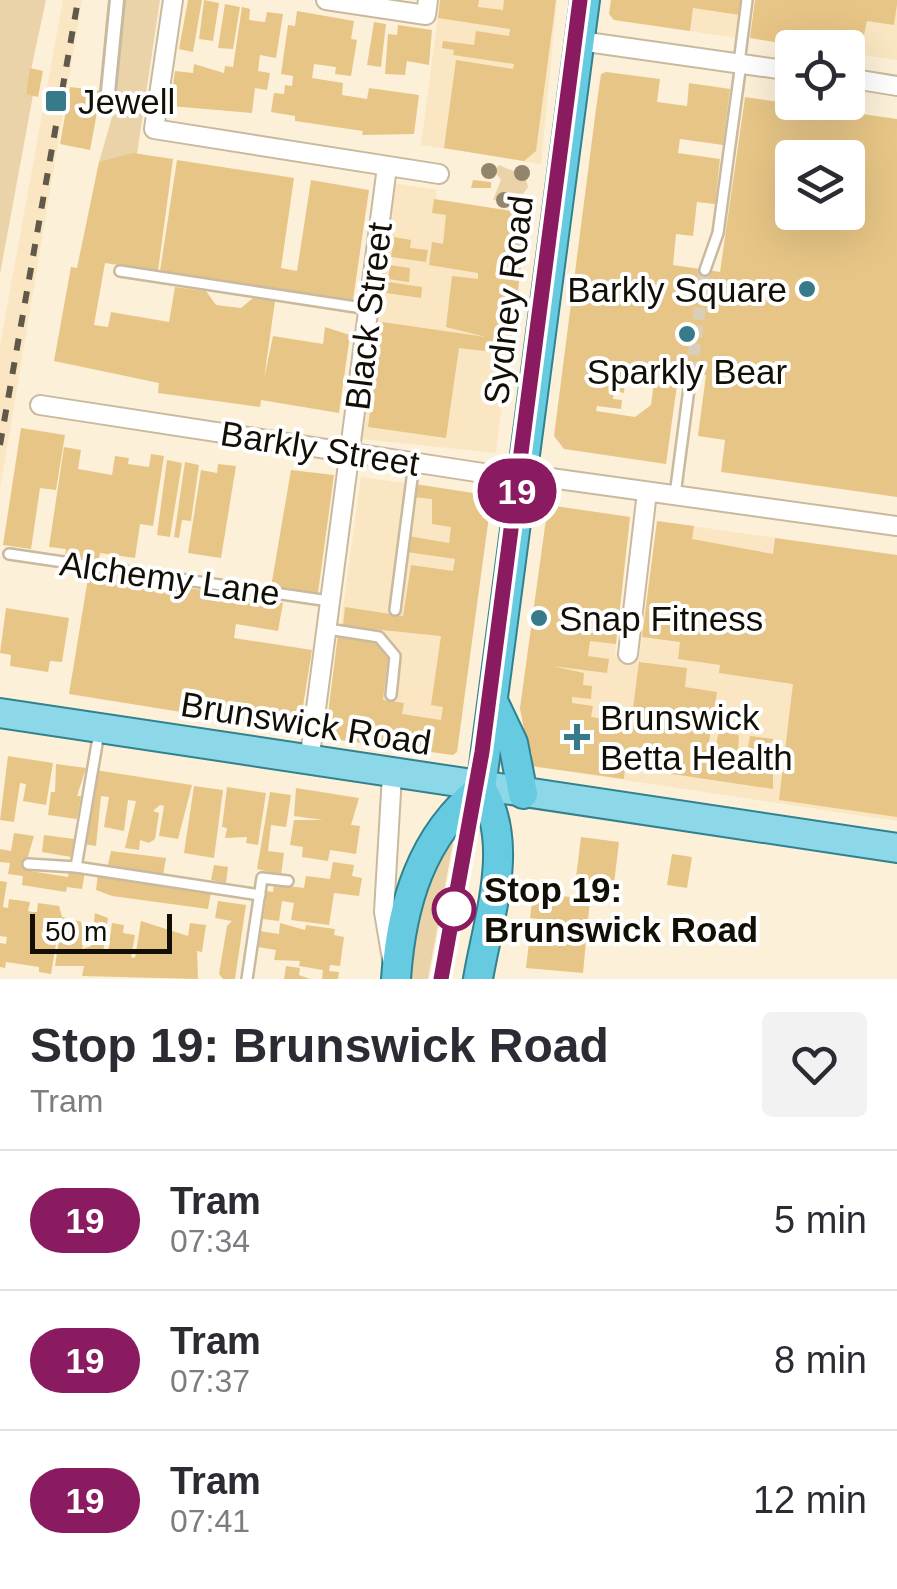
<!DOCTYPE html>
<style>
:root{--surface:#fff;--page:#f2f2f3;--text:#2b2b33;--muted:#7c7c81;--line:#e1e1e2}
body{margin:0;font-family:Helvetica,sans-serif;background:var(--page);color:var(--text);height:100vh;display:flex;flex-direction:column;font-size:38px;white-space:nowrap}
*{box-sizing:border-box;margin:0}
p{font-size:32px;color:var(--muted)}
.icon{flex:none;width:55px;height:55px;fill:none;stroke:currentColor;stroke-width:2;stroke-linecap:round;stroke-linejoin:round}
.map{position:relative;height:979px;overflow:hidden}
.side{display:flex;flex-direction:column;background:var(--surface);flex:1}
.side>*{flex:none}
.badge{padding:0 20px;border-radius:32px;font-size:35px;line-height:65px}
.buttons{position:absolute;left:775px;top:30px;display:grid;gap:20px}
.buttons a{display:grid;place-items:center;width:90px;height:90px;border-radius:10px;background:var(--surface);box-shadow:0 10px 40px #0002;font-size:50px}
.scale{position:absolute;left:30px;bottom:25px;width:142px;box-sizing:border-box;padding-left:10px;border:5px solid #140f05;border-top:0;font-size:28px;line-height:35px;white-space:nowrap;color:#140f05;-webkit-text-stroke:8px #fff;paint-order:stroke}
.map>.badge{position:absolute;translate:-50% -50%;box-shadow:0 0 0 5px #fff}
.round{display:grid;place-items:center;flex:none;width:105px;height:105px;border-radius:10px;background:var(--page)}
.overview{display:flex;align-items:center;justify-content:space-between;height:170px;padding:0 30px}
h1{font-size:48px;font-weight:700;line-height:75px}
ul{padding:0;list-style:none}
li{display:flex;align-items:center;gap:30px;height:140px;padding:0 30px;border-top:2px solid var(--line)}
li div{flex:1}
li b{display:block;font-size:38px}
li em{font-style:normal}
li .badge{min-width:110px;font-weight:700;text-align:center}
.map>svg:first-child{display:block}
.built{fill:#fae6c2}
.green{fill:#ead3a8}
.building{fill:#e7c586;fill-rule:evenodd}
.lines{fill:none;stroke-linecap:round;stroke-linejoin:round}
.pedestrian-tunnel{stroke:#daceb9;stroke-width:12;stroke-dasharray:12 6;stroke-linecap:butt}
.service-casing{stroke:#c9b99e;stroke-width:14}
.pedestrian-casing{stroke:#c9b99e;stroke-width:18}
.minor-casing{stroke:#c9b99e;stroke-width:22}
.primary-casing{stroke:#31818f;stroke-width:32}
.trunk-casing{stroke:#31818f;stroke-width:32}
.service{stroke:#fff;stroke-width:9}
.pedestrian{stroke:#fff;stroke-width:12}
.minor{stroke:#fff;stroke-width:18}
.primary{stroke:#8cd8e8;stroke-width:28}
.trunk{stroke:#66cbe0;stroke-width:28}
.tram{stroke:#60584a;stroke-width:2.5}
.rail{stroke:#60584a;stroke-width:6;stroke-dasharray:12 12;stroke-linecap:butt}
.tree{fill:#92856b}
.line-casing{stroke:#fff;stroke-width:22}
.line{stroke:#8a1b61;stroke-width:15}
.poi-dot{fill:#377b8a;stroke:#fff;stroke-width:4}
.stop-dot{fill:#fff;stroke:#8a1b61;stroke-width:5}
.labels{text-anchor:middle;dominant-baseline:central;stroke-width:8;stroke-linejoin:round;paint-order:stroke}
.poi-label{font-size:35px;fill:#140f05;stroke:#fff;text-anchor:start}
.street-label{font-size:35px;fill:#140f05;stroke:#fff}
.stop-label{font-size:35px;font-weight:bold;fill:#140f05;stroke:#fff;text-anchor:start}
</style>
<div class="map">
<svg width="897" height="979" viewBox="0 0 897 979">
<rect width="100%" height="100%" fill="#fdf0d9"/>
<g class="built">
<path d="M63,0H82L0,489V345Z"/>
<path d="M440,0H557L541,164L421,145Z"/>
<path d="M611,0H742L737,38L614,20L609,14Z"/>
<path d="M755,0H897V60L848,53V48L750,38Z"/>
<path d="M393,183L437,190L436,199L526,213L496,453L361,439Z"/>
<path d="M361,477L486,495L491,501L457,752L453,755L325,738Z"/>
<path d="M548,505L630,517L615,653L639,658L657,521L897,555V821L531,766L520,708Z"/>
</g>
<g class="green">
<path d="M0,0H46L26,93L33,95L0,274Z"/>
<path d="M124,0H160L137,154L99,162L115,107Z"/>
<path d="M499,165L525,176L528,187L518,201L493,200L501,180L494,171Z"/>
<path d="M455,832L428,979H407L427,875Z"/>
</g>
<g class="building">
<path d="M188,0H202L193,52L179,49Z"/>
<path d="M204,0L219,3L213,41L199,39Z"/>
<path d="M440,0H479L478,7L503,10L504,0H556L536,151L524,161L444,148L456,60L513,69L514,64L453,55L454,50L442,48L443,41L474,45L476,31L509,36L510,29L438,18Z"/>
<path d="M611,0H742L740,15L693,8L690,31L614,20L609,14Z"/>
<path d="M755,0H897V4L894,25L867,21L862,44L836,40L835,48H812L750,38Z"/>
<path d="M225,4L240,7L233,49L218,48Z"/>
<path d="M242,7L250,9L249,20L265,22L267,12L283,14L276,58L260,55L258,71L270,73L267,90L255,88L252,113L170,106L175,71L193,73L194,64L224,73L225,66L233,67Z"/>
<path d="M297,11L354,21L351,39L357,40L351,76L335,74L336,67L314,64L312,78L343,83L342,95L367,99L369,88L419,95L414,134L362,135L363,131L295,121V116L271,112L274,93L284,94L285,85L292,86L293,76L281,74L288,25L295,26Z"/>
<path d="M374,22L386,24L381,67L367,65Z"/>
<path d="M398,25L432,30L429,65L407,61L405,75L385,74L388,34L397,35Z"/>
<path d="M30,68L43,71L38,97L26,94Z"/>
<path d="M606,72L660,79L657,102L687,106L689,83L730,89L723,145L680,139L678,153L720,159L715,204L697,202L693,236L676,234L673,265L720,272L745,97L897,119V497L721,472L725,440L698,436L706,375L660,369L658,382L677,385L666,464L564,449L554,436L596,109L601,74ZM792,158H848V212H792ZM601,374L654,382L651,405L635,417L596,411L597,406L621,409L622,400L613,399L614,391L624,393L625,383Z"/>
<path d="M70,87L101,91L90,150L60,144Z"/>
<path d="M133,153L173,159L158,271L105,263L94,325L108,327L111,312L169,322L175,287L206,291L216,305L241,308L253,298L275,301L264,379L273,336L323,344L325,327L350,335L339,413L261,400L260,407L158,393L159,383L54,361L71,267L77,268L99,162Z"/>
<path d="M177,160L294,178L281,268L297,271L311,180L369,190L353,300L160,271Z"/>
<path d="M473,180L491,182V188H471Z"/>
<path d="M434,199L518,212L516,226L526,227L510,354L459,348L446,438L368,427L382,322L486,337L446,327L452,276L478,279V273L429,265L432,242L443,244L446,215L432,213Z"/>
<path d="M394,237L411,240L410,248L428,250L426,262L391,257Z"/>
<path d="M390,265L410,268L409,282L388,279Z"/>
<path d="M388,282L422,287L421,298L386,293Z"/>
<path d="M21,428L65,435L56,490L40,488L31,549L3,545Z"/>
<path d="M64,447L81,450L78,469L112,475L115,456L129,458L128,464L149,467L151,454L164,456L153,526L140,524L135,558L100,553L99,560L65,555L66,549L49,547Z"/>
<path d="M167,460L182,463L170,537L157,535Z"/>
<path d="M185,462L199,465L191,521L182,520L179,538L174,537Z"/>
<path d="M218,464L236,466L221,558L188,553L201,470L217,473Z"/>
<path d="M291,470L334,475L318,593L271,587Z"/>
<path d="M415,484L486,495L491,501L457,752L453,755L325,738L338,634L375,640L388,657L383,700L404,703L402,714L441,720L443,707L431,705L441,636L343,626L345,607L403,616L411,565L453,571L455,559L407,552L408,536L449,543L451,527L432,524V499L413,497Z"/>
<path d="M548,505L630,517L616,644L590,641L588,656L609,659L607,673L552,666L584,673L583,685L592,686L591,699L572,697V703L593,706L591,717L631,723L639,662L687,668L685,687L717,692L708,748L715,749L719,731L739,735L738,752L747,753L750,736L773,739V789L625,767L624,779L531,766L532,752L528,751L520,708Z"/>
<path d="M657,521L694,526L692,539L773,554L775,538L897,555V817L779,800L793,684L719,673L720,665L678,659L680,642L642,637Z"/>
<path d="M89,572L283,603L278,631L236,624L234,638L312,650L299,731L69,694Z"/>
<path d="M6,608L69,618L62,662L50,661L48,672L10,666L11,655L0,653Z"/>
<path d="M8,756L53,763L46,805L23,801L26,784L20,783L14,822L0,820Z"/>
<path d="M56,764L86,768L77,796H81L77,819L48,815L51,792H55Z"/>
<path d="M95,770L192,785L178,839L159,836L164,806L160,805L153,811L159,813L155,839L149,843L140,840L139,850L125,848L136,801L128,800L124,831L104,827L109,797L101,796L96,846L83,844Z"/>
<path d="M194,786L223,790L214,858L184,853Z"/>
<path d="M227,787L266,793L258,845L246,843L247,837L225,838L227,828L222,827Z"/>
<path d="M296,788L359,798L351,825L360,826L356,854L330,850L328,861L302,857L303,847L290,845L294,820H323L294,816Z"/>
<path d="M270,792L291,795L286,827L271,825L268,851L284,853L281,875L257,869Z"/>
<path d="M14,833L34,836L24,870L68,877L69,870L85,872L82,889L67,887L66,892L22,885L23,876L8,874L10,863L0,862V849L11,851Z"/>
<path d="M44,835L74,839L71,857L42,852Z"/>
<path d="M581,837L619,842L613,892L575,886Z"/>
<path d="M111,851L166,858L163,875L108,865Z"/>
<path d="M672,854L692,857L687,888L667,885Z"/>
<path d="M333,862L354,865L352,876L362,878L359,896L334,893L329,925L291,920L294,903L282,901L279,921L263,919L267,891L273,892L274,884L304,888L306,876L330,879Z"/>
<path d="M214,865L228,867L226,883L211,880Z"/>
<path d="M98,874L211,892L208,909L112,896L96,890Z"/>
<path d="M0,881L7,882L3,907L8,908L9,899L30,902L28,911L32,912H37L38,903L59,906L62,917L90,924L82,949L91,946L95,913L108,918L103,953H108L112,923L124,925L123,933L135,935L131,957L135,958L141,921L188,936L190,923L206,925L202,952L197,951L198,979L82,976L84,966H55L59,939L70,940L71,934L51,931L50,937L57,938L51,974L39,972V967L6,962L5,968L0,967V943L6,944L7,937L0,936Z"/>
<path d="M533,893L590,899L583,973L526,968L529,942L558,945L560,922L530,918Z"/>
<path d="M218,901L246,905L235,979H223L219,974L227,926L232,921L215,918Z"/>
<path d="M280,923L305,930L306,925L335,929L334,935L344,937L340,966L330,965L329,971L339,972L338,979H322L323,970L299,966L300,961L274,960L276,950L258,947L260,931L279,934Z"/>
<path d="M286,966L300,968L299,975L310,979H284Z"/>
</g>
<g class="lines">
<path class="pedestrian-tunnel" d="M691,373L705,270"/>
<defs>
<g id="service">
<path d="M739,63L747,0"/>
<path d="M705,270L718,233L741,63"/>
<path d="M120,271L369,309"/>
<path d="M675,495L691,373"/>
<path d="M9,554L329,601"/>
<path d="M395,610L414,463"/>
<path d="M328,629L379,637L395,656L391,695"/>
<path d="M99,732L76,867L260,895"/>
<path d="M28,864L76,867"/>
<path d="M247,979L262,878L288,881"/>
</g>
<path id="pedestrian" d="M108,92L117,0"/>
<g id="minor">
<path d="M173,0L154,129L439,174"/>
<path d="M326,0L426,15L428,0"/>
<path d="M580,41L792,71"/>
<path d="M848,78L897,86"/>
<path d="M40,405L496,475H529L897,526"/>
<path d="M628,654L647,492"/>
<path d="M309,762L387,167"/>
<path d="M392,775L384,912L392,959"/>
</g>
<path id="primary" d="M0,713L897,848"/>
<g id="trunk">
<path d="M493,701L513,743L523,794"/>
<path d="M481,788L585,0"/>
<path d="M396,979C401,905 421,836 481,788"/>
<path d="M478,979C488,919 516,842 481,788"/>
</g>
</defs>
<use href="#service" class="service-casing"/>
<use href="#pedestrian" class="pedestrian-casing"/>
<use href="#minor" class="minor-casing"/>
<use href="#primary" class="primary-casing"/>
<use href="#trunk" class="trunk-casing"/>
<use href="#service" class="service"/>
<use href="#pedestrian" class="pedestrian"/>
<use href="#minor" class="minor"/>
<use href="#primary" class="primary"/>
<use href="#trunk" class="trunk"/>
<path class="tram" d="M441,979L481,761L580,0"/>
<path class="rail" d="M0,445L78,0"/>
</g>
<g class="tree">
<circle cx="489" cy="171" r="8"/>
<circle cx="522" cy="173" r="8"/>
<circle cx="504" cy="200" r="8"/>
</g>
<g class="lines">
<defs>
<path id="line" d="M441,979L482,752L580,0"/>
</defs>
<use href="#line" class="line-casing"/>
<use href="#line" class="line"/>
</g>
<g class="poi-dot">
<rect x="44" y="89" width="24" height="24" rx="5"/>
<circle cx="807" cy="289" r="10"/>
<circle cx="687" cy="334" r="10"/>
<circle cx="539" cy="618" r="10"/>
<path d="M572 722h10v10h10v10h-10v10h-10v-10h-10v-10h10z"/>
</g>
<circle class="stop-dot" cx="454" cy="909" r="20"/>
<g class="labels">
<g class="poi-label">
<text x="78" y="101">Jewell</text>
<text x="787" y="289" text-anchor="end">Barkly Square</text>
<text x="687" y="371" text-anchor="middle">Sparkly Bear</text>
<text x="559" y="618">Snap Fitness</text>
<text x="600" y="717">Brunswick<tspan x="600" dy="40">Betta Health</tspan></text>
</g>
<g class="street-label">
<text transform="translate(508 300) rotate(-83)">Sydney Road</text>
<text transform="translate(368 316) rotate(-83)">Black Street</text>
<text transform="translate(320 448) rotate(9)">Barkly Street</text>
<text transform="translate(170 578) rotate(8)">Alchemy Lane</text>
<text transform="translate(306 723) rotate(9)">Brunswick Road</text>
</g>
<g class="stop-label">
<text x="484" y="889">Stop 19:<tspan x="484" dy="40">Brunswick Road</tspan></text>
</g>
</g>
</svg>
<div class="buttons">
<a><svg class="icon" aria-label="locate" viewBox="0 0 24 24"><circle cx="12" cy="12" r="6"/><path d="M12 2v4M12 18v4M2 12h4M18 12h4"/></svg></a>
<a><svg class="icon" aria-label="layers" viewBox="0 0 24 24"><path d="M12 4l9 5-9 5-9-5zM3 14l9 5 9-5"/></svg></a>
</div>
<div class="scale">50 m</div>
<b class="badge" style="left:517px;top:491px;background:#8a1b61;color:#fff">19</b>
</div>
<section class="side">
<div class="overview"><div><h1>Stop 19: Brunswick Road</h1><p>Tram</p></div><a class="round"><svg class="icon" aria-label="heart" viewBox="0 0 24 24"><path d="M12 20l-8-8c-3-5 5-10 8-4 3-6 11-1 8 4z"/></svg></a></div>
<ul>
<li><span class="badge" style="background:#8a1b61;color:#fff">19</span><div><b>Tram</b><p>07:34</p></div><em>5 min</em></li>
<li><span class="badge" style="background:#8a1b61;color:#fff">19</span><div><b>Tram</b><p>07:37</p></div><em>8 min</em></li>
<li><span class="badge" style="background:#8a1b61;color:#fff">19</span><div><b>Tram</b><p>07:41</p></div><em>12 min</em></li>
</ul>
</section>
